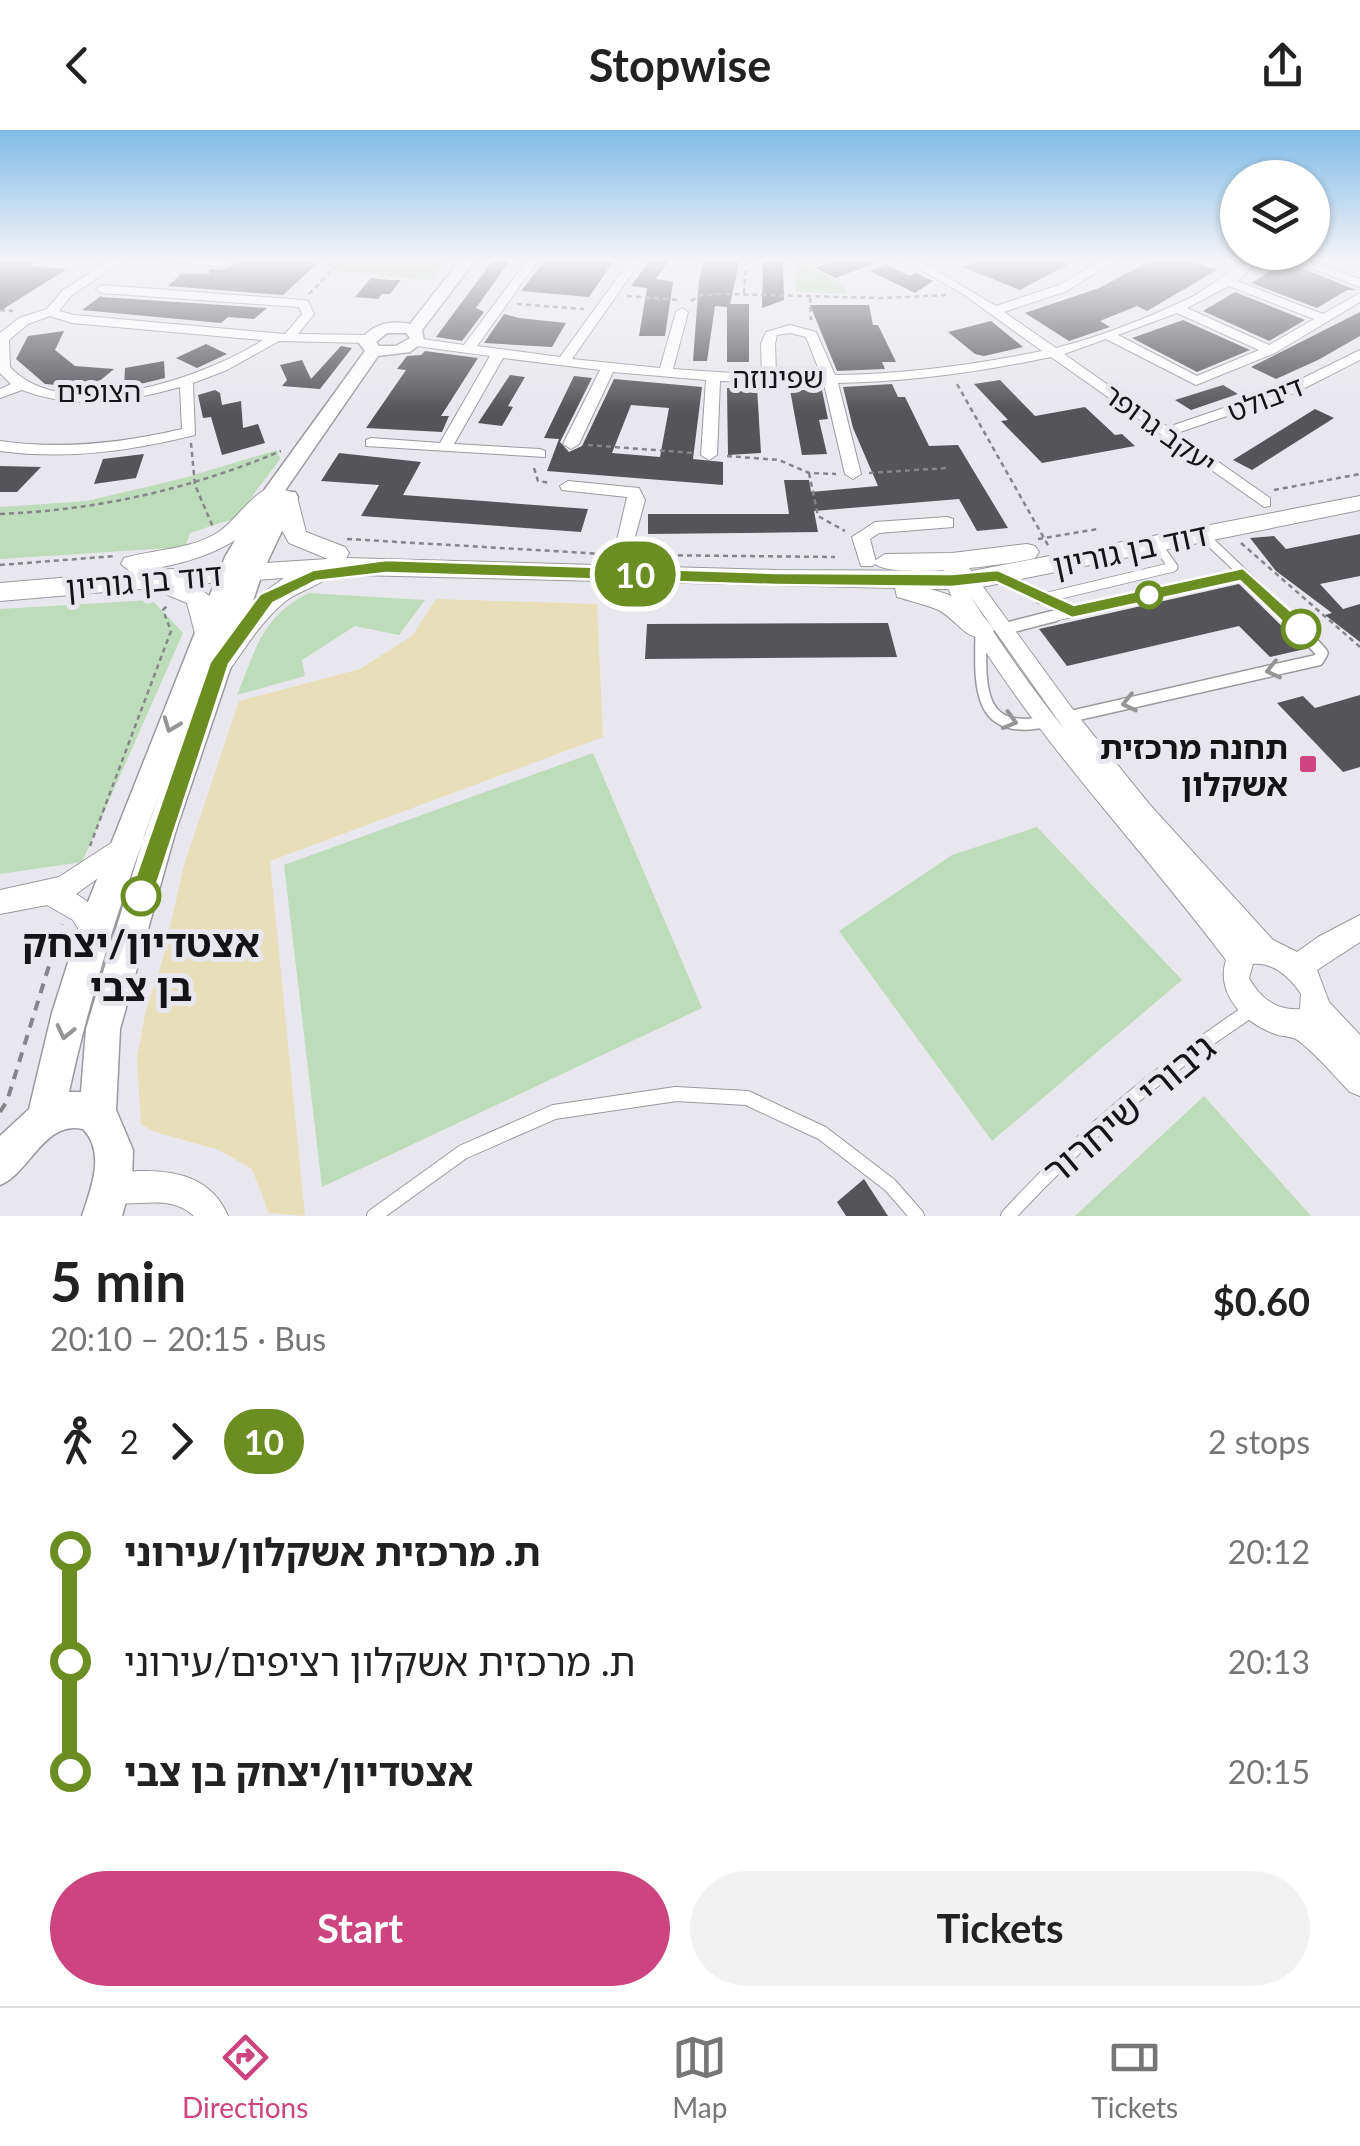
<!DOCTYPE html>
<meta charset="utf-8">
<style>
:root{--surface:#fff;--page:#f2f2f2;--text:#222;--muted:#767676;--line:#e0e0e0;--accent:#cd447f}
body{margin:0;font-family:Lato,"Noto Sans Hebrew",sans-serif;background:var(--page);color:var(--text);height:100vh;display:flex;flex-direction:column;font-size:38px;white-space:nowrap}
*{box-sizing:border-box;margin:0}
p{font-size:32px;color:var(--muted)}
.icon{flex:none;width:55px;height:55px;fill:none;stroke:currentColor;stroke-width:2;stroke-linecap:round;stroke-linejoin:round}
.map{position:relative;height:1086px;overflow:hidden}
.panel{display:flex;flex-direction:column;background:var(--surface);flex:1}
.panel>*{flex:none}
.badge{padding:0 20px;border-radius:32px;font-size:35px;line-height:65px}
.buttons{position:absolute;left:1220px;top:30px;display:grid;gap:20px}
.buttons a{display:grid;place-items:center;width:110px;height:110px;border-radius:50%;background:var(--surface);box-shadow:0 2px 8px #0004;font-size:50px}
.map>.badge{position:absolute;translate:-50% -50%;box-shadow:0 0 0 5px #fff}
.legs{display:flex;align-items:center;gap:15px;height:110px;padding:0 50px;font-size:32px}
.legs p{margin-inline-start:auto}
.head{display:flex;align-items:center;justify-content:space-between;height:170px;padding:0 50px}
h1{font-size:55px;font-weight:700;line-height:75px}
.button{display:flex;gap:20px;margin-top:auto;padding:20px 50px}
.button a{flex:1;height:115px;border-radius:60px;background:var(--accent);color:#fff;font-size:40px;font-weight:700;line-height:115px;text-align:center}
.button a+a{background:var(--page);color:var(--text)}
ul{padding:0 50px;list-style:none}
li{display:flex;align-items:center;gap:35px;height:110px;font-size:38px}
li i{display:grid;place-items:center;width:15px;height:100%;margin:0 12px;background:currentColor}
li i::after{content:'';width:25px;height:25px;margin:-12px;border:8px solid;border-radius:50%;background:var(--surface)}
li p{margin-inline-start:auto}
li:first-child i{background:linear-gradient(#0000 50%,currentColor 0)}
li:last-child i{background:linear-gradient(currentColor 50%,#0000 0)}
header{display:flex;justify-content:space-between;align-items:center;height:130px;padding:0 50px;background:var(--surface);font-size:45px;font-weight:700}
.tab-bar{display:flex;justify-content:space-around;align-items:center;height:140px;border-top:2px solid var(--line);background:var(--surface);font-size:28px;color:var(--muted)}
.tab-bar a{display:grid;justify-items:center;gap:5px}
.tab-bar .current{color:var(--accent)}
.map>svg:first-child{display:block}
.green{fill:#bddcb9}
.sand{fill:#e8dfba}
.building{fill:#555459;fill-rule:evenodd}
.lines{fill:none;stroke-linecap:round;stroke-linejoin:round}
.service-far2-casing{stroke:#9a999e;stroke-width:11}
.service-far1-casing{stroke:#9a999e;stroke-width:14}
.service-casing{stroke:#9a999e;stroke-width:16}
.minor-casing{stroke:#9a999e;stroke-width:2}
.tertiary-casing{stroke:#9a999e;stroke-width:3}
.secondary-casing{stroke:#9a999e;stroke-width:2}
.path-far1{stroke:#868589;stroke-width:2.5;stroke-dasharray:5 4;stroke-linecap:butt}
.path{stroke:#868589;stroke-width:4;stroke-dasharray:10 8;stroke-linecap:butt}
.service-far2{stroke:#fff;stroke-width:9}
.service-far1{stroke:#fff;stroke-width:11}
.service{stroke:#fff;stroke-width:14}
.minor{fill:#fff;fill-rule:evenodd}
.tertiary{fill:#fff;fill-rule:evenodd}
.secondary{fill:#fff;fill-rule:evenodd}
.oneway{stroke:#959596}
.line-1{fill:#6b8e23;stroke:#fff;stroke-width:2.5}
.stop-1-dot{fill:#fff;stroke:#6b8e23;stroke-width:5}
.poi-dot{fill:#cd447f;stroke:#e8e7ed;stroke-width:4}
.labels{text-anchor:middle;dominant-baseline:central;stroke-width:10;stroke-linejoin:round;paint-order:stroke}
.far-street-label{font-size:28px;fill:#141416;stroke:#e8e7ed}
.street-label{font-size:32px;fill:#141416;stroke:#e8e7ed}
.poi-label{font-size:32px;font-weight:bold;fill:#141416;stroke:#e8e7ed;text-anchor:end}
.near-stop-label{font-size:38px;font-weight:bold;fill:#141416;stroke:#e8e7ed}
.near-street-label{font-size:38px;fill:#141416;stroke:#e8e7ed}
</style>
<header><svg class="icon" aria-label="back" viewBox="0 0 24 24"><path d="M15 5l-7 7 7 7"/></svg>Stopwise<svg class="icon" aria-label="share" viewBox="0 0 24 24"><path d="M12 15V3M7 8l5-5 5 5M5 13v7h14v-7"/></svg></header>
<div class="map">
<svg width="1360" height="1086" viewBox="0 0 1360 1086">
<rect width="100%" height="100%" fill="#e8e7ed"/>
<g class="green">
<path d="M333,129H451L431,150L324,140Z"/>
<path d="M797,129H828L809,137L838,151L850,164L795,162Z"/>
<path d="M277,320L280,329L236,388L190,403L185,417L0,429V377L87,371L184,348Z"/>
<path d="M309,463L425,470L399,505L355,496L302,530L305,546L237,565C256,519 262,486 309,463Z"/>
<path d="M152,470L183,503L82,732L0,744V479Z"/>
<path d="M593,623L702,878L322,1057L284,735Z"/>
<path d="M1037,697L1182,850L992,1011L839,801L952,725Z"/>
<path d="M1204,966L1311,1086H1075Z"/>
</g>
<path class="sand" d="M436,469L597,474L603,607L270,731L305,1086L269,1083L252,1039L219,1020L155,1002L141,994L137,928L145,884L163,828L184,735L239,571L360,539L412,506Z"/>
<g class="building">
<path d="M0,129L37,132L30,136L67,139L0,181Z"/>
<path d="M242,129H322L283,165L168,156L181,144H209V139L223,140Z"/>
<path d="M494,129H511L476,178L484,182L462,211L436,207Z"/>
<path d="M546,129H615L589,167L521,161Z"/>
<path d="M651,129H670L656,149L673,152L665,206H639L647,158L631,156Z"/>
<path d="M705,129H740L730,174H749V232H727V177L715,176L707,231H693L699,150Z"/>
<path d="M763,129H783L784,170L762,178Z"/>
<path d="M837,129H882L883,130L836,148L815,138Z"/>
<path d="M978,129H1078L1020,160L963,137Z"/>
<path d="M1154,129H1187L1217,140L1147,181L1137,176L1100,191L1110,197L1069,211L1025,183L1099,158Z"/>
<path d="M1286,132H1287L1356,160H1347L1317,178L1251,153Z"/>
<path d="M886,134L909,146L916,143L933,151L915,163L870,141Z"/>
<path d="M371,148L389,150H401L390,164H382L378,169L355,167Z"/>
<path d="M1235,162L1305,190L1269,211L1203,181Z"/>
<path d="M101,166L102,167L267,178L254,189L228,187L221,193L82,180Z"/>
<path d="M810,175H869L873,195H878L896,232H882L885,239L837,241Z"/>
<path d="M1360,182V206L1318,230L1276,249L1251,237Z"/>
<path d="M504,184L519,188L566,193L552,217L484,213Z"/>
<path d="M1183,190L1250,220L1197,242L1132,208Z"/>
<path d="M991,191L1023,217L984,226L975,224L948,202Z"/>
<path d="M64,201L55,220L75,236L114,239L91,258L45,254L16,229L28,206Z"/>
<path d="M206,214L227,224L197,238L176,228Z"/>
<path d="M341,216L352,218L320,259L282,256L287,250L280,235L302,230L311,249Z"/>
<path d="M425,221L478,228L441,286H449L442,302L366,298L406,240L397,239L407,226L421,225Z"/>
<path d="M164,231L165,248L124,258L125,238Z"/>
<path d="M510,245L525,247L508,276L513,277L502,296L478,293Z"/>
<path d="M574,246L592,248L560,312L569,322L582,316L614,249L702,257L693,329L723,332V355L547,341L559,309L544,308ZM631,275L669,278L660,327L612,323Z"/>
<path d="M1000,250L1035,286L1085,277L1115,305L1122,304L1135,316L1042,333L1001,291L1008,290L974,254Z"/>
<path d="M892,254L898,267H905L929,316L958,315L1008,398L977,401L959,369L814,381L818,402L648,404V384H789L784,350H809L811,362L878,356L853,298L843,257Z"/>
<path d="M1223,255L1238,264L1191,280L1175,270Z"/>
<path d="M727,258H757L761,323L728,325Z"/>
<path d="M215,260L220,263L222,275L241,271L243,298L258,294L265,313L222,325L211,287L203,288L198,265Z"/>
<path d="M790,260H822L828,289L819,290L827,324L802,325Z"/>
<path d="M1315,279L1334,288L1252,340L1233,330Z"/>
<path d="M339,323L421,332L403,365L588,379L581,402L361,386L379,355L321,351Z"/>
<path d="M144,324L136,348L94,354L103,329Z"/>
<path d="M0,336L41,337L17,362H0Z"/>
<path d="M1360,404V446L1320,454L1343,479L1360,474V512L1325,485L1332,483L1276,441L1250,408L1274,406L1286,419Z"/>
<path d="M1239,454L1305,519L1270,527L1239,496L1067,536L1039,499Z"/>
<path d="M888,493L897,527L645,529L647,494Z"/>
<path d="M1360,565V637L1343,642L1277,573L1303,566L1315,578Z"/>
<path d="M864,1049L888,1086H846L837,1072Z"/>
</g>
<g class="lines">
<defs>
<g id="service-far2">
<path d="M1202,404L1291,489"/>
<path d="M998,446L1071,481"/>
<path d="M1040,469L1173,437L1156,413"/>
<path d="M1042,489L1243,445"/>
</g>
<g id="service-far1">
<path d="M981,501C980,557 976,608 1049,591"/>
<path d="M1006,506L1011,497L1054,486"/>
<path d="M1068,587L1318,530L1322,523L1288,486"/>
</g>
<g id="service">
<path d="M374,1086L463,1022L554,982L676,964L747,968L822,1003L890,1055L917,1086"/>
<path d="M1008,1086C1082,1005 1163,938 1254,878"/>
</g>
<g id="minor">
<path d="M112,129H125L71,166L59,181L74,185L285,204L302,184L299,177L102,163L96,159L102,155L304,170L308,171L314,184L298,204L368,205L374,209L368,213L279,211L227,240L193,253L195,305C130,321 67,330 0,321V311C62,320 122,313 182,299L180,257C127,272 74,280 22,260L0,268V259L11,254L0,243V203L19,188L47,179L63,160ZM50,186L72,193L263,210C205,247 66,297 10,237L9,210L28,194Z"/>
<path d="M152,129H239L221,137Z"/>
<path d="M528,129H539L477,216L560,227L631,129H642L572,229L660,238L676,182L682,178L688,182L673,239L762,245L761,214L766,202L790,195L816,202L835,245C906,244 973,235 1042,221L963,164L914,136V132H922L996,176L1059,155L1104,129H1117L1067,161L1004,182L1056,218C1100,207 1147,188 1188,169C1209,159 1242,129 1262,129L1237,151L1323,184L1360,163V172L1275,223L1196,255L1106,209L1064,224L1168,297L1285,257L1360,220V230L1295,263L1177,303L1270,368V376L1264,377L1051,227C980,242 910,252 838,253L861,344L853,349L845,344L824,254L720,251L717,325L709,330L701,325L706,250L613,242L579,314L571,319L563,314L600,240L503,228L454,314L540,319L545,321V327L366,316V310L371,308L440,313L490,226L416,216L409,212L416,208L464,215ZM1229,156L1314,189L1269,215L1187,178ZM1177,183L1259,220L1197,246L1118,205ZM790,203L806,207L821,245H776L775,214L777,205Z"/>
<path d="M1288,129H1304L1360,149V157Z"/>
<path d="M568,351L639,358L645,370L627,436H615L612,432L627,367L562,360L560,356Z"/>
<path d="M947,387L953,389V397L879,403L870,409L876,432L873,436H861L852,407L875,392Z"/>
<path d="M952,427L967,435L1074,581L1150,675L1273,810L1297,822L1318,807L1360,785V812L1317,840L1329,872L1360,905V966L1350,962C1334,946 1318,926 1300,912C1294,906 1286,907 1278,905C1246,895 1215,865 1226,830C1144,721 1049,623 977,508C963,484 943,461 943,433ZM971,467L1060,593L1065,600C1031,558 1000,513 971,467ZM1253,834C1273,832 1290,847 1301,864L1300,879C1277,881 1260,868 1249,848Z"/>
<path d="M122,706L130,709L134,717L130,725L76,764C92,773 100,784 107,801L103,810L94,814L85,810L73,790L47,775L0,784V760L59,747Z"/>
<path d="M139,1041C177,1040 212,1048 228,1086H194C166,1060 131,1082 100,1069L96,1058L100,1047L111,1043Z"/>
</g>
<path id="tertiary" d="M461,129H476L422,200L424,211L410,222L378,226L284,362H295L298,367L263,441L175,703L120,899L116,980L133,1020L132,1050L122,1086H82C91,1058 106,1023 83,999C44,990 30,1043 0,1055V1006L29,979L52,883L84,782L225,427L265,359L365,221L359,213C371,194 389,190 410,194ZM387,203H406L410,208L396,216H379L376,212ZM179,611L145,703L86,899L81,962H69C95,841 136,727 179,611Z"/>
<g id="secondary">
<path d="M272,357L296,363L306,402L345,417L349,423L346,428L776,440L972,441L1360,366V380L972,459H930C954,465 980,477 994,500L990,507C966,514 956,487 936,479C924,474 910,471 897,467L895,458L356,445L328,446C318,457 299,461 287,470C263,489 247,515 230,539L220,543L210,539L206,532L210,525L251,472L284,448L194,454L212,468L219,504L215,511H197L187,473L151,458L0,471V453L131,442L121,434L124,428C155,419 189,420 217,403C236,391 252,362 272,357ZM277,372L278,393L289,413L328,429L142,441C198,431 240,418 277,372Z"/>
<path d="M1027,414L1035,416L1039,422L1035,428C1010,435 887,451 873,432L885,424L952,423Z"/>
</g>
</defs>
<use href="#service-far2" class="service-far2-casing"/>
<use href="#service-far1" class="service-far1-casing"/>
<use href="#service" class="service-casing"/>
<use href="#minor" class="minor-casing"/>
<use href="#tertiary" class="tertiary-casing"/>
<use href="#secondary" class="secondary-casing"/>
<g class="path-far1">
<path d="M887,129L905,133"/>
<path d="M744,163L746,129"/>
<path d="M309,164L343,129"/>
<path d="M627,166L678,170"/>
<path d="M810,168L811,190"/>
<path d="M691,171L701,165L725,164L881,168L946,165"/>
<path d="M517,174L584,179"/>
<path d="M0,180L13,181"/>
<path d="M957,254L1049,417"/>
<path d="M191,313L195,355L213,397"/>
<path d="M588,315L694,323"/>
<path d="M727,326L779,330L809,343L836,344"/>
<path d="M534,338L538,351L551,353"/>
<path d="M809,343L818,386L845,401"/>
<path d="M869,343L947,338"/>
<path d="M1274,360L1360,344"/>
<path d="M0,384C99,380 190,359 281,321"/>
<path d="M347,409L604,424"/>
<path d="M1038,409L1098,399"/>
<path d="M1241,413L1360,517"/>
<path d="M642,425L835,427"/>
<path d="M0,435L115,426"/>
<path d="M90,716L171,501L163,480L167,476"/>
</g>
<path class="path" d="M0,982L7,971L62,794"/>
<use href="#service-far2" class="service-far2"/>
<use href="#service-far1" class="service-far1"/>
<use href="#service" class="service"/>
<use href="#minor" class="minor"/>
<use href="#tertiary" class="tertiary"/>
<use href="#secondary" class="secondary"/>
</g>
<defs><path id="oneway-chevron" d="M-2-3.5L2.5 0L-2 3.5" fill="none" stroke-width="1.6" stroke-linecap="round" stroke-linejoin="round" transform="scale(2.5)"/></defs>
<g class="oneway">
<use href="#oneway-chevron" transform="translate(1273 540) rotate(167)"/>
<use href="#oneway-chevron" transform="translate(1129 573) rotate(167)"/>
<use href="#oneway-chevron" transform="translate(1010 591) rotate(16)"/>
<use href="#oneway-chevron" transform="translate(171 595) rotate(111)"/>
<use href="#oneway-chevron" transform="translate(65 902) rotate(103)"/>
</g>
<linearGradient id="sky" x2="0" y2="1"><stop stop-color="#80bbe7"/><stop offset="0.46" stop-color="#f5f4f7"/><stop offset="1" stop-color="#f5f4f7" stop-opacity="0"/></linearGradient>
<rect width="1360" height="281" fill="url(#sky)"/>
<path class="line-1" d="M386,430L776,443L952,444L998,440L1074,475L1243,438L1311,499L1301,506L1295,504L1240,451L1072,488L996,452L952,457L776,455L386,443L316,451L273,473L229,534L153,766L150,774L141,777L132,774L129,766L210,532L260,464L313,440Z"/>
<g class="stop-1-dot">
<circle cx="1149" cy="465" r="12"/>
<circle cx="1301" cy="499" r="18"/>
<circle cx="141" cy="766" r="18"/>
</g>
<rect class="poi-dot" x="1298" y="624" width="20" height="20" rx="5"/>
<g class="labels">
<g class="far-street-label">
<text x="778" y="247">שפינוזה</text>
<text x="99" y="261">הצופים</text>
<text transform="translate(1265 268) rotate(-21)">דיבולט</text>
<text transform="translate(1160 298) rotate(36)">יעקב גרופר</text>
</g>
<g class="street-label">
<text transform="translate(1130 419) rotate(-12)">דוד בן גוריון</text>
<text transform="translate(144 450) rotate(-5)">דוד בן גוריון</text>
</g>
<g class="poi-label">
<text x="1288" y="616">תחנה מרכזית<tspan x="1288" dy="37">אשקלון</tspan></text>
</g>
<g class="near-stop-label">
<text x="141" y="812">אצטדיון/יצחק<tspan x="141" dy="44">בן צבי</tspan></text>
</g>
<g class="near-street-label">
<text transform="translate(1128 978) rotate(-40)">גיבורי שיחרור</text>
</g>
</g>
</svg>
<div class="buttons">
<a><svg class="icon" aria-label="layers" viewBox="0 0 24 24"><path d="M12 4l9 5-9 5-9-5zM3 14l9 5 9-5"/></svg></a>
</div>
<b class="badge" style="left:635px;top:444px;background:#6b8e23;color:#fff">10</b>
</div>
<section class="panel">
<div class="head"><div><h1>5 min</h1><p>20:10 – 20:15 · Bus</p></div><b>$0.60</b></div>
<div class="legs"><svg class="icon" aria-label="walk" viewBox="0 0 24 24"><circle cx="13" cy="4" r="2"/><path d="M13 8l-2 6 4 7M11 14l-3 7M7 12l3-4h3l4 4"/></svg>2<svg class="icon" aria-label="forward" viewBox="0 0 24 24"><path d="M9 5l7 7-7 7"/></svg><b class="badge" style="background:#6b8e23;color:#fff">10</b><p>2 stops</p></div>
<ul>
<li><i style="color:#6b8e23"></i><b>ת. מרכזית אשקלון/עירוני</b><p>20:12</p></li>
<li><i style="color:#6b8e23"></i><span>ת. מרכזית אשקלון רציפים/עירוני</span><p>20:13</p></li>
<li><i style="color:#6b8e23"></i><b>אצטדיון/יצחק בן צבי</b><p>20:15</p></li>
</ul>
<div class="button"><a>Start</a><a>Tickets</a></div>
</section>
<nav class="tab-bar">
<a class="current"><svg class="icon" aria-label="directions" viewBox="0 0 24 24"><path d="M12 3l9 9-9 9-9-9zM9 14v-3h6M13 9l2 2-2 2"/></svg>Directions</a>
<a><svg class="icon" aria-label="map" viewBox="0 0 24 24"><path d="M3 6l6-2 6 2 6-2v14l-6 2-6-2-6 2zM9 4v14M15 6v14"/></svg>Map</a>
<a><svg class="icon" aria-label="tickets" viewBox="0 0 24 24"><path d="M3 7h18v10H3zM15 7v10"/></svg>Tickets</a>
</nav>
